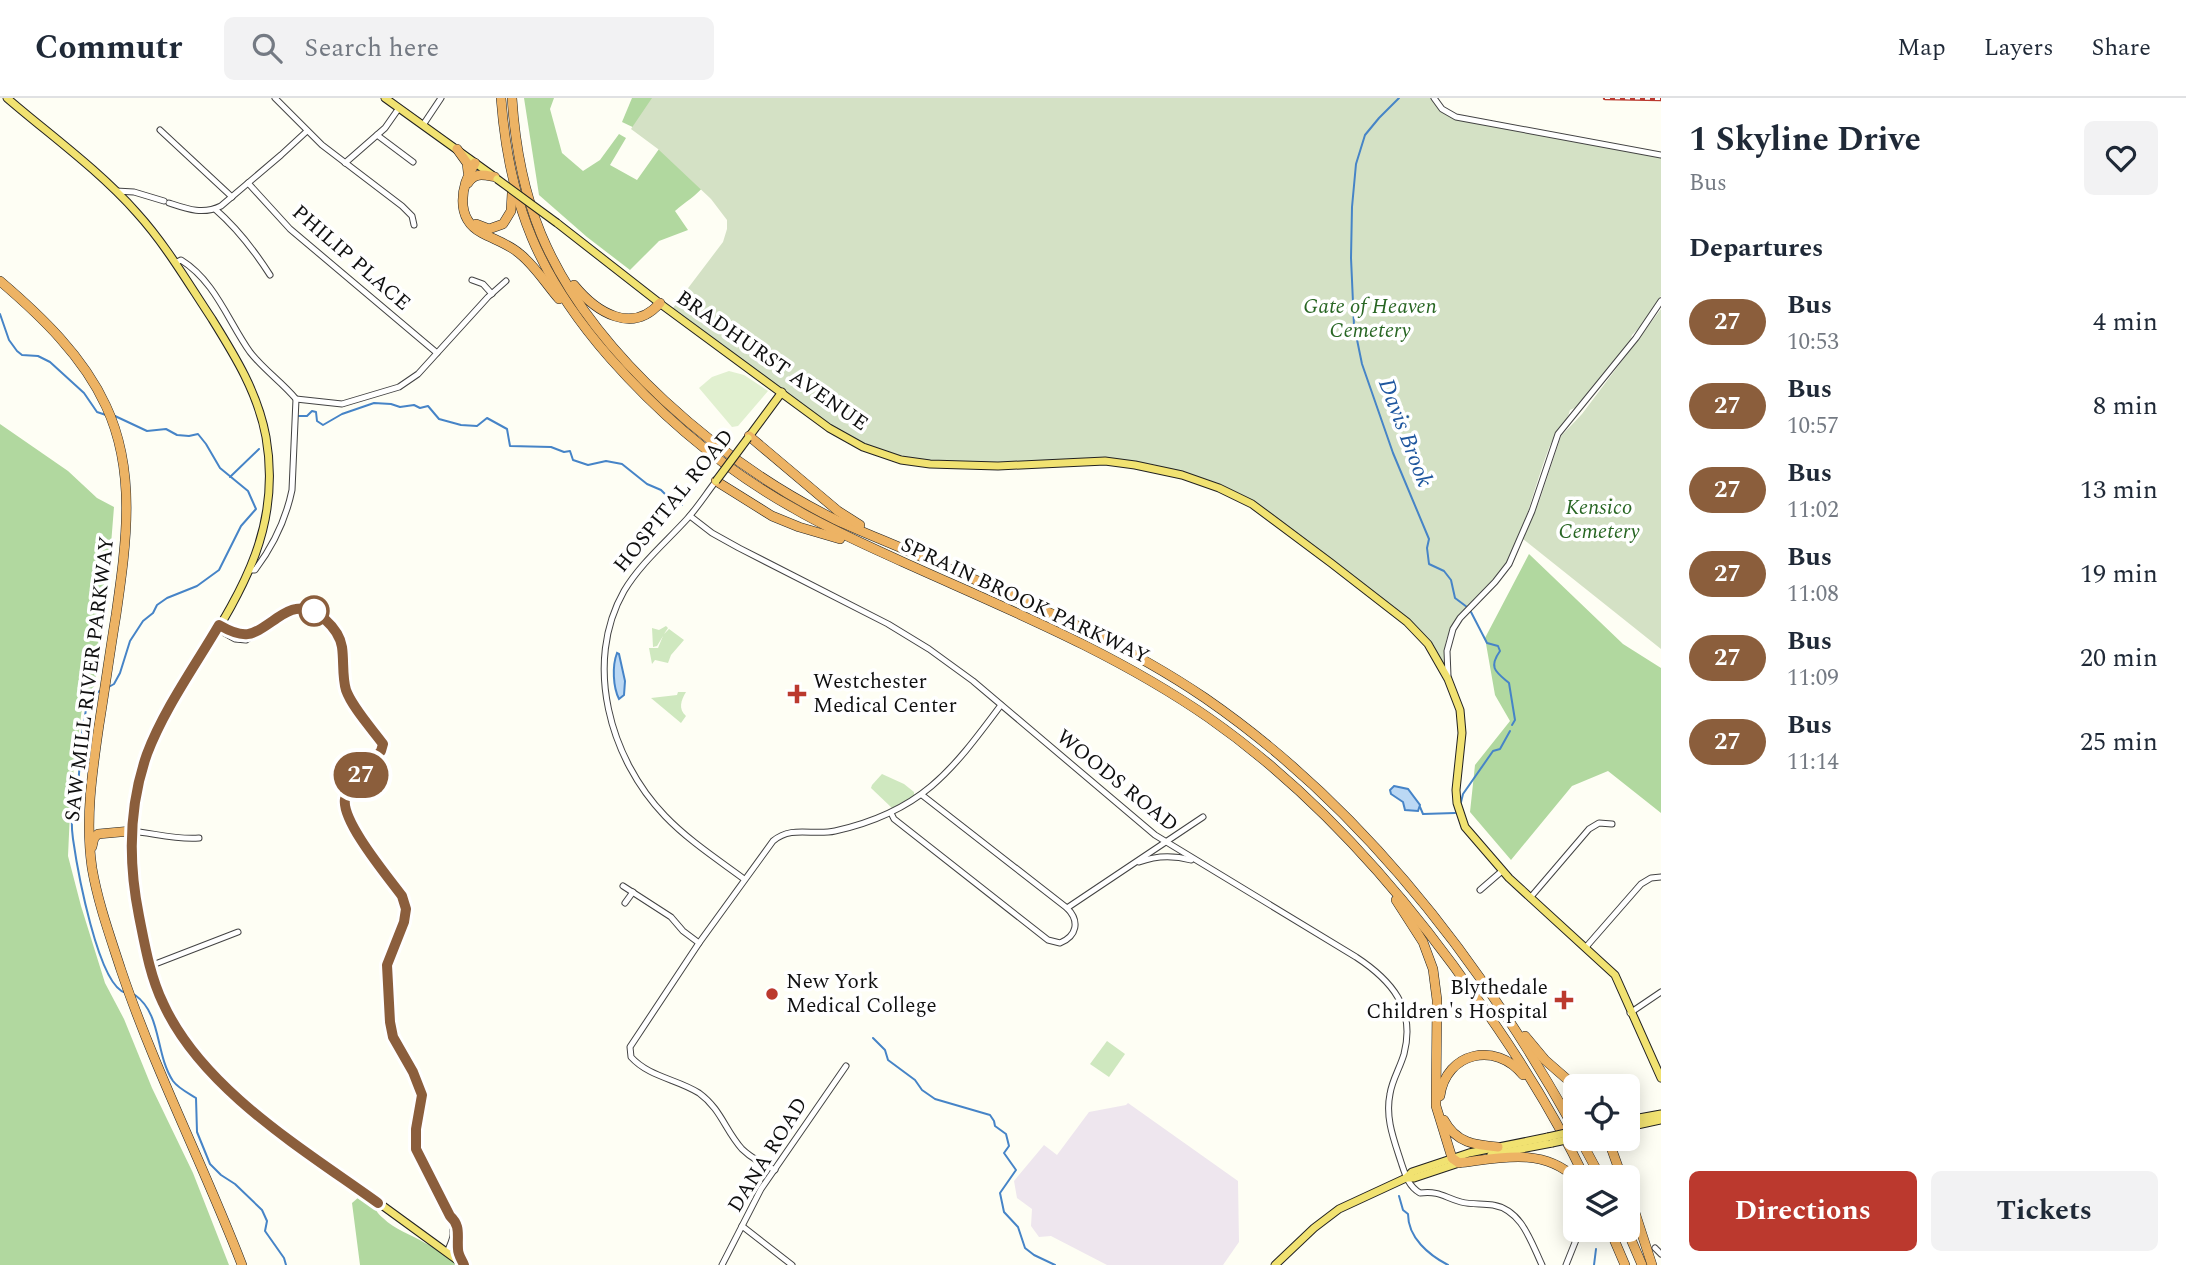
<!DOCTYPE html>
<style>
:root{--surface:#fff;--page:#f2f2f3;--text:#1f2937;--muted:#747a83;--line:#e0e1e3;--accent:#bb392e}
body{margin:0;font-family:Spectral,serif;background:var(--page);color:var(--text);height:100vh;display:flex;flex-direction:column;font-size:26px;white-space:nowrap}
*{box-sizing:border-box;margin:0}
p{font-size:23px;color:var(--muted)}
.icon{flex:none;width:38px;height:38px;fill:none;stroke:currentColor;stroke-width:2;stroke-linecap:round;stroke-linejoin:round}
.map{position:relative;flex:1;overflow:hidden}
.drawer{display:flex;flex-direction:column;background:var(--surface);width:525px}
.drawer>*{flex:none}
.badge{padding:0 14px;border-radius:23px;font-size:24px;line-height:46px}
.controls{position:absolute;left:1563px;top:976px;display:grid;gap:14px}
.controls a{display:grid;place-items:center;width:77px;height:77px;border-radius:10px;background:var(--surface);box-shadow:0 4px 18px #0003;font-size:35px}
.map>.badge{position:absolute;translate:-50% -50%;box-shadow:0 0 0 4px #fff}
h2{padding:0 28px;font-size:26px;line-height:63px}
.round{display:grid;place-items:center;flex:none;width:74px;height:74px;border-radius:10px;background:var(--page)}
.summary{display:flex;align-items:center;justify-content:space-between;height:119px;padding:0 28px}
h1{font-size:33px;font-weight:700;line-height:52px}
.button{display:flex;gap:14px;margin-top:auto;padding:14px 28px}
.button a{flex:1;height:80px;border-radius:10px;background:var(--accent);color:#fff;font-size:28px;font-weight:700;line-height:80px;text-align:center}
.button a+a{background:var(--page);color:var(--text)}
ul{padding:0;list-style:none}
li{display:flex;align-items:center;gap:21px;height:84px;padding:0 28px}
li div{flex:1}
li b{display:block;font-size:26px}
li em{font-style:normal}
li .badge{min-width:77px;font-weight:700;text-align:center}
header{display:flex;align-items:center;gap:42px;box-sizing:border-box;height:98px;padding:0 35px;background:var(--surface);border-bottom:2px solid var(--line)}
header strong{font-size:33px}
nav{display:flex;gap:38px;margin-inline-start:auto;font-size:24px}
.search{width:490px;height:63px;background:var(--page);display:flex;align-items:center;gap:18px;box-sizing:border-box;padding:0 24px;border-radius:10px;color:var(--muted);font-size:26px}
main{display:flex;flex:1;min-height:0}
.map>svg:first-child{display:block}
.industrial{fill:#eee6ee}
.green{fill:#cfe8bf}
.forest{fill:#b1d89f}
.cemetery{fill:#d4e1c5}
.pitch{fill:#e1f0d0}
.water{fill:#bbd8f4;stroke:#4684c7;stroke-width:2}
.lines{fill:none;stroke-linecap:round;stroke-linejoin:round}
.stream{stroke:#4684c7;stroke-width:2}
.minor-casing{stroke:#434343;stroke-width:7}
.major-casing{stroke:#212121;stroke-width:9}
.highway-casing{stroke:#212121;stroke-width:10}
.minor{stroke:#fff;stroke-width:5}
.major{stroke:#f1e271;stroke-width:7}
.highway{stroke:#edb364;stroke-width:9}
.rail-casing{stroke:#bb392e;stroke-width:4.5}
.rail{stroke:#fff;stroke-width:2;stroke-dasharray:5;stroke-linecap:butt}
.major-bridge-casing{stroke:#212121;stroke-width:9;stroke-linecap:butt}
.major-bridge{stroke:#f1e271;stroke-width:7}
.line-casing{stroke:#fff;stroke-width:16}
.line{stroke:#8b5e3c;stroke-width:10}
.stop-dot{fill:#fff;stroke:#8b5e3c;stroke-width:3.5}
.poi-dot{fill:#bb392e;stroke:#fff;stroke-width:2.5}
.labels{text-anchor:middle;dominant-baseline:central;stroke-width:7;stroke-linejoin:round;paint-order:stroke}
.street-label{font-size:21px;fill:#101010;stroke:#fff}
.park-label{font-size:21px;font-style:italic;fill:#286623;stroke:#fff}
.poi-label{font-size:21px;fill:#101010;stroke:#fff;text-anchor:start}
.water-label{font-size:23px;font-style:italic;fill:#1e569e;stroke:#fff}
</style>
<header>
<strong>Commutr</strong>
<div class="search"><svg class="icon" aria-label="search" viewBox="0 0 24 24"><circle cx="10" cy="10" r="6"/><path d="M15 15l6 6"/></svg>Search here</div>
<nav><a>Map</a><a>Layers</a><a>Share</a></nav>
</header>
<main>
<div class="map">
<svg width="1661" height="1167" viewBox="0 0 1661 1167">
<rect width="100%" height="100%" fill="#fefef4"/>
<path class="industrial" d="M1128,1005L1238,1083L1239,1144L1223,1167H1107L1051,1138L1039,1139L1031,1128L1032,1111L1017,1100L1014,1083L1044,1047L1057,1057L1089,1014L1126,1007Z"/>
<g class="green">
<path d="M666,528L668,530L664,536L669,531L684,542L671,557L668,565L655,562L652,566L649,550H658L663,538L657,548L653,549L652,530L659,532Z"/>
<path d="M678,594H686C681,602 678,611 686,618L681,625L651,600L677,597Z"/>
<path d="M882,676L904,686L914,694V698L892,710L871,690L872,687Z"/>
<path d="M1107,943L1125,956L1109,979L1090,966Z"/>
</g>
<g class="forest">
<path d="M524,0H554L550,11L562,55L583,73L600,62L619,36L626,40L610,67L637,82L659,51L704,88C696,98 685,104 675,113L688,132L659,143L630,172L587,139L539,97Z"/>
<path d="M632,0H657L641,33L622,24Z"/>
<path d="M0,326L68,373L97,400L114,409L108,484L97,561L95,587L83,603L71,692L68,758L81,808L105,885L124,921L152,990L193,1075L229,1167H0Z"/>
<path d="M1529,456L1623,546L1661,570V715L1608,673L1572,688L1511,762L1470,714L1475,667L1510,623L1495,597L1485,540Z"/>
<path d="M359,1099C375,1104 373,1112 383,1120C394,1131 412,1137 425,1145C436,1150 447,1159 457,1167H360L352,1105Z"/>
</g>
<g class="cemetery">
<path d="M652,0H1431L1439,11L1452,20L1661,58V198L1640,229L1632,237L1630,243L1577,309L1570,312C1567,326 1554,336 1549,350C1535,386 1527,425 1509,461C1490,497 1435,520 1446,567L1444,569L1433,546L1412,525L1268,414L1241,396L1209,382L1152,366L1106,360L971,365L917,362L872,350L844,336L823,322L673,210L723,144L727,131V122L711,101L658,51L631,31Z"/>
<path d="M1661,211V551L1523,441L1539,404L1561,338L1582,316Z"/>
</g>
<path class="pitch" d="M729,273L744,277L768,293L738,328L732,329L699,290L712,279Z"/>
<g class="water">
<path d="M617,555L619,556L625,583L624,597L619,601C613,589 612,568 617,555Z"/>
<path d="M1394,688L1408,691L1420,707L1418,713L1405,712L1403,704L1391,696L1390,692Z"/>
</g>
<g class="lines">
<g class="stream">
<path d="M1399,0L1379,20L1365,37L1356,66L1352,109L1351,160L1354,227L1362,266L1393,355L1429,441L1427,450L1429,466L1444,473L1451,482L1455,500L1467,509"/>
<path d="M0,216L9,242L17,253L22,257L38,258L50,264L84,295L97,314L106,317"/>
<path d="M299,318H307L312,313L316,314L317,323L323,327L342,316L374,305L391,306L400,309L414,307L420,310L428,308L439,321L461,327L477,328L487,320L507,331L510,348L551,349L564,354L570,353L573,362L588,367L606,363L622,366L647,386L661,392L670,401L682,407"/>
<path d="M230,379L259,351"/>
<path d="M1471,514L1487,545L1498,548L1500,553C1488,570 1496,574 1509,585L1515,622L1512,627"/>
<path d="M107,590L114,586L120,575L130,543L143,523L153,515L157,507L167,500L197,488L219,472L241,428L256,411L248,393L220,370L206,346L198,336L189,338L177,337L166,331L147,333L115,318"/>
<path d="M102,592L90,598C84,616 81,637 80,656C79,664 80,675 78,683C75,692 75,683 74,693C72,707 71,727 73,741C77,769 98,889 126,895"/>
<path d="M1461,704L1463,696L1493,653L1500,651L1510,633"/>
<path d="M1420,709L1423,716L1455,715"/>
<path d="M135,897C162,916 155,956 173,983C178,990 188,995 196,1000L197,1034L210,1066L221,1077L235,1086L262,1112L267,1123L265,1133L284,1160L286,1167"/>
<path d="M873,940L885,952L888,962L915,982L922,992L935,1001L990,1017L994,1023L995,1028L1006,1036L1009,1048L1004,1055L1016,1072L1000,1095L1004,1114L1018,1129L1025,1150L1034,1157L1055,1167"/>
<path d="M1399,1098L1403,1112L1408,1116C1408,1140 1429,1157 1448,1167"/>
<path d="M1594,1167L1596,1151"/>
</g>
<defs>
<g id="minor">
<path d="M275,0L322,47L402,108L412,118L414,127"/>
<path d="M1434,0L1442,11L1456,19L1661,57"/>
<path d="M423,27L441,0"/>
<path d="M160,32L232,99"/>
<path d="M377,37L413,64"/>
<path d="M345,65L385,30L399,10"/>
<path d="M248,85L290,131L437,255"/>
<path d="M116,93L134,94L164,103"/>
<path d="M169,105C187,111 203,117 221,108L281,57L307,33"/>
<path d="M215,111C238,131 254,152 270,177"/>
<path d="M175,165L181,162C215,183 228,223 250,254C264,272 282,284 296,301L292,392C286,421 273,448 255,472H250"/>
<path d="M472,182L483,186L492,196"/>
<path d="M296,301L342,306L399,289L418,276L488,199L506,183"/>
<path d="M716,383C706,396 697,410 687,421C666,444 640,466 624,493C583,565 610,661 665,718C688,742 717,761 744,781"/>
<path d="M690,418L712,435L739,450L888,526L929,551L973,583L1155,737L1356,859C1391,882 1416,910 1404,956C1400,970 1392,982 1390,996C1385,1020 1394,1042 1401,1064C1405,1076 1408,1088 1420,1095C1441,1093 1443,1099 1461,1104C1472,1107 1483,1105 1493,1107C1522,1112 1531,1144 1542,1167"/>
<path d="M219,527L238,536L255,535"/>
<path d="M217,531L235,541L246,542L290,512L304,510L317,514L327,524L340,544L347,594L383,646L381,653C371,665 348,687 345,701C341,723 388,779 402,798C414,826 388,845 386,871C385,890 387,925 394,942C402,959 413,974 420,991C425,1010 412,1031 416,1050C423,1078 451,1101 453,1134C454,1141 449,1148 447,1155"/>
<path d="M1448,578L1447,553L1453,531L1460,520L1495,484L1509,466L1532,413L1558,336L1636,240L1661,203"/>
<path d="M891,715L894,721L1048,842L1060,845C1077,838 1080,823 1067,810L922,697"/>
<path d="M131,733C153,735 176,742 199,740"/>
<path d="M1139,764C1157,757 1173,757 1191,762"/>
<path d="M623,788L671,819L683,833L699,845"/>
<path d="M1480,792L1502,773"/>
<path d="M1530,800L1589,731L1599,725L1612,726"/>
<path d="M625,805L633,794"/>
<path d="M1067,810L1203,719"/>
<path d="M1586,849L1641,786L1651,780L1661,779"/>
<path d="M150,868L238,834"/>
<path d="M1630,915L1661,894"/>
<path d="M775,1072C763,1066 751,1060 742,1051C725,1032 721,1011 699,995C677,981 649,979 631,959L630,949L699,845L773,743C792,727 813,738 835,733C921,714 951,674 1001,607"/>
<path d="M1569,1084L1575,1089"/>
<path d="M450,1118C461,1128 457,1137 458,1150C458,1156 461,1161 464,1166"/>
<path d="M742,1128L792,1167"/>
<path d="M1655,1150L1661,1156"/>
<path d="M722,1167L761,1091L846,968"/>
<path d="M1566,1167L1580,1132"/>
</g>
<g id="major">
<path d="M7,0C50,37 99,72 137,115C166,147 188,185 212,221C235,258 258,295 266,339C284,442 230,509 181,592C166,617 152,642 143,670C127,720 129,769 139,820C148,863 157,904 183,941C219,993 274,1029 324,1065C371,1099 417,1133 464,1167"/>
<path d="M385,0L492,77"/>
<path d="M557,125L662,207L829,330L863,349L901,362L930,366L998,368L1105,363L1135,367L1182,377L1219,390L1252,406L1331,465L1407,524L1428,546L1448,581L1460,612L1462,635L1456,692L1457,705L1465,729L1509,780L1615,877L1661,980"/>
<path d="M748,340L782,294"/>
<path d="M1628,1022L1661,1016"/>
<path d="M1628,1029L1661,1022"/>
<path d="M1491,1057L1552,1045"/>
<path d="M1406,1080H1414L1462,1064"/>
<path d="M1275,1167L1314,1130L1339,1111L1406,1080L1412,1074L1469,1055L1548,1039"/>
</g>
<g id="highway">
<path d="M501,0C509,107 539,179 610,260C663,320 725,372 795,411C829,431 866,447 903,464C1007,511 1114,554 1209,620C1316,695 1403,794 1478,902C1518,958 1555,1017 1585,1080"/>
<path d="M512,0C515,47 523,92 541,136C591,256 722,365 836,422C864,435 893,446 922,459C1019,501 1117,540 1205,600C1363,709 1483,866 1575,1032"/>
<path d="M457,51L467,65L468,74"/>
<path d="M475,65C461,87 454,120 482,135C495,142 509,146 520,156C535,168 546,186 559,201"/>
<path d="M468,85C475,74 484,77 495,79"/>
<path d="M476,126L489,131L503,126L511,113L512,95"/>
<path d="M0,183C41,218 83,258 106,308C137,374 126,447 116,517C110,553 105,590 99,627C92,675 85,722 92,770C98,805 110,838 121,872C155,973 204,1068 242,1167"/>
<path d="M574,187C596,214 632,237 660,205"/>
<path d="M749,338L838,413L860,427"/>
<path d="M716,383L772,418L799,429L840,441"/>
<path d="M92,749L94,740L98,736L131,733"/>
<path d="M1396,802L1423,844L1433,871L1437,902L1436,1008L1452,1060L1459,1065C1499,1060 1543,1049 1575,1080"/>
<path d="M1525,938L1545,962L1576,989"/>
<path d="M1440,998C1446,954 1496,943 1523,977"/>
<path d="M1444,1022C1456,1045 1475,1047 1498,1049"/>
<path d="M1580,1041L1601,1080"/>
<path d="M1608,1041L1622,1080"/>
<path d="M1628,1093L1652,1167"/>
<path d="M1610,1132L1625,1167"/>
<path d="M1627,1132L1642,1167"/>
</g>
</defs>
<use href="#minor" class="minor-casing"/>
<use href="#major" class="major-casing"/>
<use href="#highway" class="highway-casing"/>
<use href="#minor" class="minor"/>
<use href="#major" class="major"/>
<use href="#highway" class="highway"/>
<defs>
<path id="rail" d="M1605,0L1661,1"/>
</defs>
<use href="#rail" class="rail-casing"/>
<use href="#rail" class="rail"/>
<defs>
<g id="major-bridge">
<path d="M497,81L557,125"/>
<path d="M716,383L748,340"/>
<path d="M1548,1039L1575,1033"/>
<path d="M1552,1045L1575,1040"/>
</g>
</defs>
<use href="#major-bridge" class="major-bridge-casing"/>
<use href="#major-bridge" class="major-bridge"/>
</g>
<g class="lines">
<defs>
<path id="line" d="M378,1105C303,1051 202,991 163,905C150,878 145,848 139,818C128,763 128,710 147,656C164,611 195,568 219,527C247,543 252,537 277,520C283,516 289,512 296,511C316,507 339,531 342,549C344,563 342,579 346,592C352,609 372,631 383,646L381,653C371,665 348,687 345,701C341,723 388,779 402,798L406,811L404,824L387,867L390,924L393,939L413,974L422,997L416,1031V1051L450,1118C461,1128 457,1137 458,1151C458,1157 462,1162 464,1167"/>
</defs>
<use href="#line" class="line-casing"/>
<use href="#line" class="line"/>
</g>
<circle class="stop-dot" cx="314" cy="513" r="14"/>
<g class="poi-dot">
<path d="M793.5 585.5h7v7h7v7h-7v7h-7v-7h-7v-7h7z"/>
<circle cx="772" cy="896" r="7"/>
<path d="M1560.5 891.5h7v7h7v7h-7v7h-7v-7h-7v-7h7z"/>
</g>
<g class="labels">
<g class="street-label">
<text transform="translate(351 160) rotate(41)">PHILIP PLACE</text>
<text transform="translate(772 263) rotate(35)">BRADHURST AVENUE</text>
<text transform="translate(674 403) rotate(-51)">HOSPITAL ROAD</text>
<text transform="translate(1025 503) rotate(25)">SPRAIN BROOK PARKWAY</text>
<text transform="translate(90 581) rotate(-83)">SAW MILL RIVER PARKWAY</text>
<text transform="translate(1117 683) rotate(39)">WOODS ROAD</text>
<text transform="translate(768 1057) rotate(-58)">DANA ROAD</text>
</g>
<g class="park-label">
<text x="1370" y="209">Gate of Heaven<tspan x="1370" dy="24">Cemetery</tspan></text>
<text x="1599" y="410">Kensico<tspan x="1599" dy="24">Cemetery</tspan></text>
</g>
<g class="poi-label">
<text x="813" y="584">Westchester<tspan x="813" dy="24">Medical Center</tspan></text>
<text x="786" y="884">New York<tspan x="786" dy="24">Medical College</tspan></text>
<text x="1548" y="890" text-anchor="end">Blythedale<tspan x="1548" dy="24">Children's Hospital</tspan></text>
</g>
<g class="water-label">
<text transform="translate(1405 335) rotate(69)">Davis Brook</text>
</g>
</g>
</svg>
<div class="controls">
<a><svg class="icon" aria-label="locate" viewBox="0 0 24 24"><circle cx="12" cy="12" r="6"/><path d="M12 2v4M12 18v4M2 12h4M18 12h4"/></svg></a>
<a><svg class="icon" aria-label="layers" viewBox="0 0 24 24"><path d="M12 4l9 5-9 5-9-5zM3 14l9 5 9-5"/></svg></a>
</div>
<b class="badge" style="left:361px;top:677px;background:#8b5e3c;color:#fff">27</b>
</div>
<section class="drawer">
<div class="summary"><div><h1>1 Skyline Drive</h1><p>Bus</p></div><a class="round"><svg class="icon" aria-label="heart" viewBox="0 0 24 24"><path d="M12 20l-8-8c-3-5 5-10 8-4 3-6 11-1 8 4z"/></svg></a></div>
<h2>Departures</h2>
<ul>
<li><span class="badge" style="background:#8b5e3c;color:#fff">27</span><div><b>Bus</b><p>10:53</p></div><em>4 min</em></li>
<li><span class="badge" style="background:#8b5e3c;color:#fff">27</span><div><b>Bus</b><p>10:57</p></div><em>8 min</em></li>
<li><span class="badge" style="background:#8b5e3c;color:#fff">27</span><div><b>Bus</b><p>11:02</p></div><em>13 min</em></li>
<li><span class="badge" style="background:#8b5e3c;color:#fff">27</span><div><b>Bus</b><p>11:08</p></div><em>19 min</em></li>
<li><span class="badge" style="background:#8b5e3c;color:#fff">27</span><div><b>Bus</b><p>11:09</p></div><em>20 min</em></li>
<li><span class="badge" style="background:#8b5e3c;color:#fff">27</span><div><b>Bus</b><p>11:14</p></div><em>25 min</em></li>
</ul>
<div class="button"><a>Directions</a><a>Tickets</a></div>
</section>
</main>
